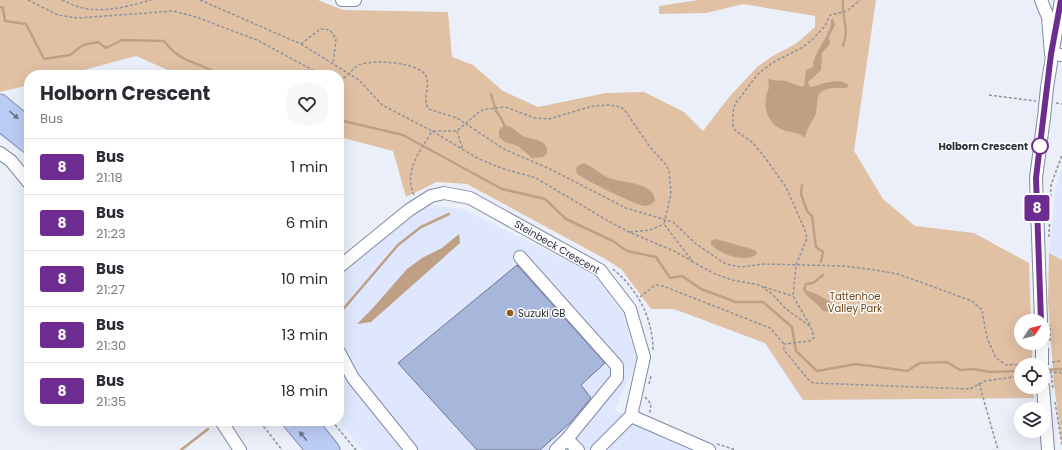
<!DOCTYPE html>
<style>
:root{--surface:#fff;--page:#f7f7f7;--text:#2b2b33;--muted:#7c7c81;--line:#e1e1e2}
body{margin:0;font-family:Poppins,sans-serif;background:var(--page);color:var(--text);height:100vh;display:flex;flex-direction:column;font-size:15px;white-space:nowrap}
*{box-sizing:border-box;margin:0}
p{font-size:13px;color:var(--muted)}
.icon{flex:none;width:22px;height:22px;fill:none;stroke:currentColor;stroke-width:2;stroke-linecap:round;stroke-linejoin:round}
.map{position:relative;flex:1;overflow:hidden}
.drawer{position:absolute;left:24px;top:70px;width:320px;height:356px;display:flex;flex-direction:column;background:var(--surface);border-radius:16px;box-shadow:0 4px 16px #0002}
.drawer>*{flex:none}
.badge{padding:0 8px;border-radius:3px;font-size:14px;line-height:26px}
.needle{width:26px;rotate:54deg}
.fabs{position:absolute;left:1014px;top:314px;display:grid;gap:8px}
.fabs a{display:grid;place-items:center;width:36px;height:36px;border-radius:50%;background:var(--surface);box-shadow:0 4px 16px #0002;font-size:20px}
.map>.badge{position:absolute;translate:-50% -50%;box-shadow:0 0 0 2px #fff}
.round{display:grid;place-items:center;flex:none;width:42px;height:42px;border-radius:16px;background:var(--page)}
.head{display:flex;align-items:center;justify-content:space-between;height:68px;padding:0 16px}
h1{font-size:19px;font-weight:700;line-height:30px}
ul{padding:0;list-style:none}
li{display:flex;align-items:center;gap:12px;height:56px;padding:0 16px;border-top:1px solid var(--line)}
li div{flex:1}
li b{display:block;font-size:15px}
li em{font-style:normal}
li .badge{min-width:44px;font-weight:700;text-align:center}
.map>svg:first-child{display:block}
.built{fill:#dee7fd}
.green{fill:#e1c1a4}
.water{fill:#c0a084}
.lines{fill:none;stroke-linecap:round;stroke-linejoin:round}
.stream{stroke:#c0a084;stroke-width:2.5}
.building{fill:#a7b7db;stroke:#6c768f}
.minor-casing{stroke:#818ba5;stroke-width:14}
.highway-casing{stroke:#8895b3;stroke-width:19}
.path{stroke:#8e939d;stroke-width:1.5;stroke-dasharray:3 2;stroke-linecap:butt}
.minor{stroke:#fff;stroke-width:12}
.highway{stroke:#bbccf4;stroke-width:17}
.minor-bridge-casing{stroke:#818ba5;stroke-width:14;stroke-linecap:butt}
.path-bridge{stroke:#8e939d;stroke-width:1.5;stroke-dasharray:3 2;stroke-linecap:butt}
.minor-bridge{stroke:#fff;stroke-width:12}
.oneway{fill:#6b768d}
.line-casing{stroke:#fff;stroke-width:9}
.line{stroke:#6e2c91;stroke-width:6}
.stop-dot{fill:#fff;stroke:#6e2c91;stroke-width:2}
.poi-dot{fill:#955a19;stroke:#fcfcfc;stroke-width:1.5}
.labels{text-anchor:middle;dominant-baseline:central;stroke-width:3;stroke-linejoin:round;paint-order:stroke}
.stop-label{font-size:10px;font-weight:bold;fill:#2a2f39;stroke:#fcfcfc;text-anchor:end}
.street-label{font-size:10px;fill:#2a2f39;stroke:#fcfcfc}
.park-label{font-size:10px;fill:#6f4415;stroke:#fcfcfc}
.poi-label{font-size:10px;fill:#2a2f39;stroke:#fcfcfc;text-anchor:start}
</style>
<div class="map">
<svg width="1062" height="450" viewBox="0 0 1062 450">
<rect width="100%" height="100%" fill="#eaeffa"/>
<g class="built">
<path d="M1062,170V260L1049,253L1056,187Z"/>
<path d="M429,205L462,209L594,274L623,313L637,361L614,410L693,450H364L358,445L339,420V274L407,218Z"/>
</g>
<g class="green">
<path d="M0,0H318L343,10L448,12L452,57L473,65L503,91L538,107L606,93L644,92L684,112L703,131L730,96L757,67L771,57L797,43L815,27V16L743,4L706,13L659,14V6L698,0H876L854,151L883,199L915,226L974,233L1029,263L1031,321H1021V343H1032V365H1021V387H1033L1034,398L803,400L765,343L674,309H651L622,270L607,260L467,184L437,182L406,197L393,151L339,137V75H179L136,56L65,75H29V85L0,92Z"/>
<path d="M1049,253L1062,260V445L1054,384L1048,301Z"/>
</g>
<g class="water">
<path d="M833,18L835,25L829,37L830,44L822,53L821,70L808,82L809,85L811,87C821,84 842,76 849,86L846,88H831L822,91L818,96L816,114L807,130L805,138C798,130 788,134 779,128C765,119 762,102 769,88L768,79C774,81 778,80 785,81C792,82 797,87 804,86L806,70L813,67C813,52 833,32 831,20Z"/>
<path d="M508,126C514,128 517,132 521,135C530,140 550,139 547,153L543,157L532,158L518,146L505,142L499,137V130L502,127Z"/>
<path d="M584,163C593,167 600,174 609,178C622,183 655,182 655,201C652,204 649,206 644,206C636,205 585,180 577,174L576,168L579,165Z"/>
<path d="M459,234L460,243L371,322L357,324L372,309L407,269L422,258L442,248Z"/>
<path d="M716,239L752,249L756,251L757,254C746,264 719,254 711,244V241Z"/>
<path d="M804,290C808,289 833,302 835,305L831,312L823,311C818,303 804,296 804,290Z"/>
</g>
<g class="lines">
<g class="stream">
<path d="M0,7L3,8L5,21L26,24L44,59L70,55L83,45L98,42L106,48L122,40L164,41C181,64 198,61 220,75"/>
<path d="M843,46C850,28 841,18 843,0"/>
<path d="M491,94L496,111L501,118L505,127"/>
<path d="M339,120L403,135L502,189L545,199L566,219L613,241L627,251L656,257L670,278L682,276L701,289L736,302H763L792,327L796,351L817,371L856,364L907,371L920,363L947,362L960,370L974,369L990,372L1021,371"/>
<path d="M802,185L801,194L807,211L812,216L816,247L823,252L821,262"/>
<path d="M804,290L806,284L813,283L823,275"/>
<path d="M339,314L398,245L421,227L449,214"/>
<path d="M1043,370L1062,369"/>
<path d="M181,450L208,429"/>
</g>
</g>
<path class="building" d="M517,265L605,363L581,385L591,398L570,423L540,450H477L398,363Z"/>
<g class="lines">
<defs>
<g id="minor">
<path d="M342,0H355"/>
<path d="M1041,0L1048,17L1051,54L1062,55"/>
<path d="M1047,88L1061,0"/>
<path d="M0,153L11,161L29,183"/>
<path d="M520,257L617,366V378L567,439L556,450"/>
<path d="M339,267L409,210L431,196L444,193L470,198L600,270L630,309L644,357L631,416L597,450"/>
<path d="M1041,321L1036,178L1044,117"/>
<path d="M339,352L353,378L411,450"/>
<path d="M1043,387L1048,450"/>
<path d="M631,416L709,450"/>
<path d="M221,421L240,450"/>
<path d="M567,439L578,450"/>
</g>
<g id="highway">
<path d="M0,103L29,127"/>
<path d="M0,122L29,145"/>
<path d="M291,421L315,450"/>
<path d="M308,421L331,450"/>
</g>
</defs>
<use href="#minor" class="minor-casing"/>
<use href="#highway" class="highway-casing"/>
<g class="path">
<path d="M28,0L58,15L78,18L173,11L196,17L257,40L322,75"/>
<path d="M62,0C69,3 76,7 83,8C105,13 130,6 151,0"/>
<path d="M200,0L301,44L359,80L382,105L432,131H457L480,111L488,109L505,107L535,118L549,119L593,106L608,105L617,106L624,109L650,147L666,165L669,170L671,194L664,224L693,262L713,273L732,280L760,285L772,294L786,309L811,327L814,338L810,341L784,344V350L808,379L813,383L970,389L985,381L1021,376"/>
<path d="M301,44L320,29L330,30L336,39L333,64"/>
<path d="M339,80C348,78 351,69 359,65C372,59 419,62 426,76C431,87 421,99 429,109L457,118L504,149L550,169L626,208L673,222L696,244L726,264L741,267L764,264L844,266L875,270L898,274L972,301L982,310L987,338L996,358L1006,365L1032,364"/>
<path d="M989,95L1036,101"/>
<path d="M1056,103L1062,104"/>
<path d="M457,131L463,150"/>
<path d="M414,195C403,171 420,152 432,131L479,159L501,168L536,178L603,218L629,232L674,251L692,261"/>
<path d="M630,232L650,230L664,224"/>
<path d="M1049,237L1051,185L1062,155"/>
<path d="M613,269C638,290 653,318 653,351"/>
<path d="M764,287L793,296"/>
<path d="M640,297L655,285L663,286L770,328L784,344"/>
<path d="M810,325L793,296L796,265L807,238L805,230L786,187L763,155L752,142L736,131L733,127V113L735,104L758,74L772,63L803,47L813,39L825,26L830,15L847,11L860,0"/>
<path d="M1050,341V325"/>
<path d="M1052,362L1062,361"/>
<path d="M1049,373L1059,372L1062,374"/>
<path d="M979,383L998,450"/>
<path d="M649,384L651,376"/>
<path d="M645,397L651,404L650,412L652,414"/>
<path d="M1055,402L1062,445"/>
<path d="M255,421L265,428L282,450"/>
<path d="M332,421L356,450"/>
<path d="M717,444L736,450"/>
</g>
<use href="#minor" class="minor"/>
<use href="#highway" class="highway"/>
<defs>
<g id="minor-bridge">
<path d="M1044,117L1047,88"/>
<path d="M1042,348V365"/>
</g>
</defs>
<use href="#minor-bridge" class="minor-bridge-casing"/>
<path class="path-bridge" d="M1051,370L1053,390"/>
<use href="#minor-bridge" class="minor-bridge"/>
</g>
<defs><path id="oneway-solid" d="M-6-.8H1V-3.2L6.5 0L1 3.2V.8H-6Z"/></defs>
<g class="oneway">
<use href="#oneway-solid" transform="translate(14 115) rotate(40)"/>
<use href="#oneway-solid" transform="translate(303 436) rotate(-130)"/>
</g>
<g class="lines">
<defs>
<path id="line" d="M1041,321L1036,178L1051,54L1061,0"/>
</defs>
<use href="#line" class="line-casing"/>
<use href="#line" class="line"/>
</g>
<circle class="stop-dot" cx="1040" cy="146" r="8"/>
<circle class="poi-dot" cx="510" cy="313" r="4"/>
<g class="labels">
<g class="stop-label">
<text x="1028" y="146">Holborn Crescent</text>
</g>
<g class="street-label">
<text transform="translate(557 247) rotate(30)">Steinbeck Crescent</text>
</g>
<g class="park-label">
<text x="855" y="296">Tattenhoe<tspan x="855" dy="12">Valley Park</tspan></text>
</g>
<g class="poi-label">
<text x="518" y="313">Suzuki GB</text>
</g>
</g>
</svg>
<div class="fabs">
<a><svg class="needle" viewBox="-14 -14 28 28"><path d="M0-13l5 13h-10z" fill="#e53935"/><path d="M0 13l5-13h-10z" fill="#7c7c81"/></svg></a>
<a><svg class="icon" aria-label="locate" viewBox="0 0 24 24"><circle cx="12" cy="12" r="6"/><path d="M12 2v4M12 18v4M2 12h4M18 12h4"/></svg></a>
<a><svg class="icon" aria-label="layers" viewBox="0 0 24 24"><path d="M12 4l9 5-9 5-9-5zM3 14l9 5 9-5"/></svg></a>
</div>
<b class="badge" style="left:1037px;top:208px;background:#6e2c91;color:#fff">8</b>
<section class="drawer">
<div class="head"><div><h1>Holborn Crescent</h1><p>Bus</p></div><a class="round"><svg class="icon" aria-label="heart" viewBox="0 0 24 24"><path d="M12 20l-8-8c-3-5 5-10 8-4 3-6 11-1 8 4z"/></svg></a></div>
<ul>
<li><span class="badge" style="background:#6e2c91;color:#fff">8</span><div><b>Bus</b><p>21:18</p></div><em>1 min</em></li>
<li><span class="badge" style="background:#6e2c91;color:#fff">8</span><div><b>Bus</b><p>21:23</p></div><em>6 min</em></li>
<li><span class="badge" style="background:#6e2c91;color:#fff">8</span><div><b>Bus</b><p>21:27</p></div><em>10 min</em></li>
<li><span class="badge" style="background:#6e2c91;color:#fff">8</span><div><b>Bus</b><p>21:30</p></div><em>13 min</em></li>
<li><span class="badge" style="background:#6e2c91;color:#fff">8</span><div><b>Bus</b><p>21:35</p></div><em>18 min</em></li>
</ul>
</section>
</div>
